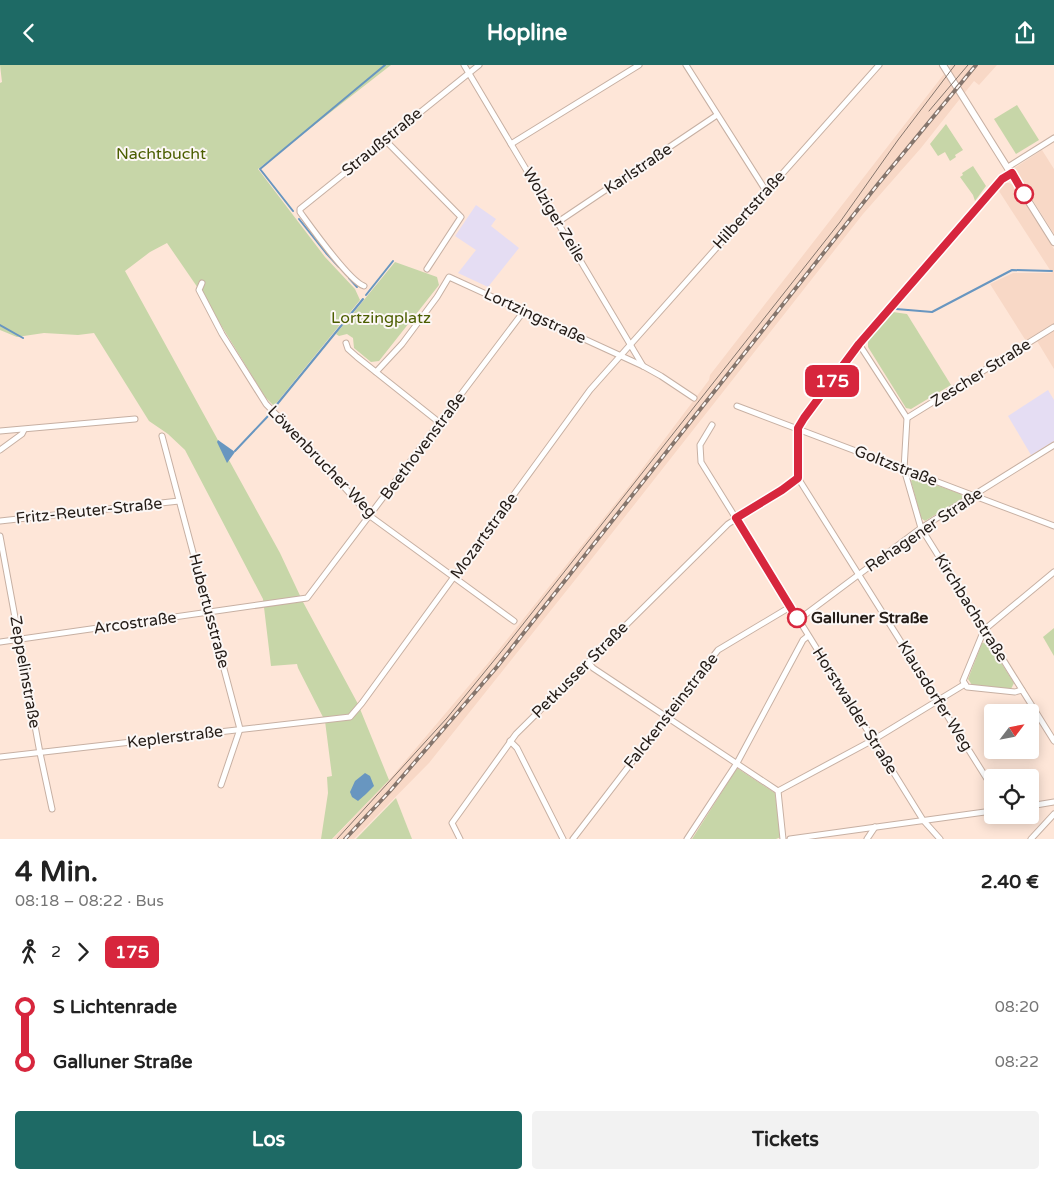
<!DOCTYPE html>
<html lang="de">
<meta charset="utf-8">
<style>
:root{--surface:#fff;--page:#f2f2f2;--text:#222;--muted:#767676;--accent:#1e6a65}
body{margin:0;font-family:"Varela Round",sans-serif;background:var(--page);color:var(--text);height:100vh;display:flex;flex-direction:column;font-size:19px;white-space:nowrap}
*{box-sizing:border-box;margin:0}
p{font-size:16px;color:var(--muted)}
.icon{flex:none;width:28px;height:28px;fill:none;stroke:currentColor;stroke-width:2;stroke-linecap:round;stroke-linejoin:round}
.map{position:relative;height:774px;overflow:hidden}
.details{display:flex;flex-direction:column;background:var(--surface);flex:1}
.details>*{flex:none}
.badge{padding:0 10px;border-radius:8px;font-size:18px;line-height:32px}
.needle{width:32px;rotate:58deg}
.fabs{position:absolute;left:984px;top:639px;display:grid;gap:10px}
.fabs a{display:grid;place-items:center;width:55px;height:55px;border-radius:5px;background:var(--surface);box-shadow:0 2px 12px #0003;font-size:25px}
.map>.badge{position:absolute;translate:-50% -50%;box-shadow:0 0 0 2px #fff}
.legs{display:flex;align-items:center;gap:8px;height:55px;padding:0 15px;font-size:16px}
.legs p{margin-inline-start:auto}
.overview{display:flex;align-items:center;justify-content:space-between;height:85px;padding:0 15px}
h1{font-size:28px;font-weight:700;line-height:38px}
.button{display:flex;gap:10px;margin-top:auto;padding:10px 15px}
.button a{flex:1;height:58px;border-radius:5px;background:var(--accent);color:#fff;font-size:20px;font-weight:700;line-height:58px;text-align:center}
.button a+a{background:var(--page);color:var(--text)}
ul{padding:0 15px;list-style:none}
li{display:flex;align-items:center;gap:18px;height:55px;font-size:19px}
li i{display:grid;place-items:center;width:8px;height:100%;margin:0 6px;background:currentColor}
li i::after{content:'';width:12px;height:12px;margin:-6px;border:4px solid;border-radius:50%;background:var(--surface)}
li p{margin-inline-start:auto}
li:first-child i{background:linear-gradient(#0000 50%,currentColor 0)}
li:last-child i{background:linear-gradient(currentColor 50%,#0000 0)}
header{display:flex;justify-content:space-between;align-items:center;height:65px;padding:0 15px;background:var(--accent);color:#fff;font-size:22px;font-weight:700}
.map>svg:first-child{display:block}
.built{fill:#f8d8c6}
.education{fill:#e5ddf3}
.green{fill:#c7d6a8}
.water{fill:#6896c0}
.lines{fill:none;stroke-linecap:round;stroke-linejoin:round}
.stream{stroke:#6896c0;stroke-width:2}
.minor-casing{stroke:#c7b0a3;stroke-width:7}
.tertiary-casing{stroke:#c7b0a3;stroke-width:8}
.minor{stroke:#fff;stroke-width:5}
.tertiary{stroke:#fff;stroke-width:6}
.tram{stroke:#85756c;stroke-width:1}
.rail-casing{stroke:#85756c;stroke-width:4}
.rail{stroke:#fcf7f5;stroke-width:2;stroke-dasharray:5.5;stroke-linecap:butt}
.line-1-casing{stroke:#fff;stroke-width:11}
.line-1{stroke:#d7263d;stroke-width:8}
.stop-1-dot{fill:#fff;stroke:#d7263d;stroke-width:2.5}
.labels{text-anchor:middle;dominant-baseline:central;stroke-width:4;stroke-linejoin:round;paint-order:stroke}
.street-label{font-size:16px;fill:#241c17;stroke:#fcf7f5}
.park-label{font-size:16px;fill:#4b5e00;stroke:#fcf7f5}
.stop-label{font-size:16px;font-weight:bold;fill:#241c17;stroke:#fcf7f5;text-anchor:start}
</style>
<header><svg class="icon" aria-label="back" viewBox="0 0 24 24"><path d="M15 5l-7 7 7 7"/></svg>Hopline<svg class="icon" aria-label="share" viewBox="0 0 24 24"><path d="M12 15V3M7 8l5-5 5 5M5 13v7h14v-7"/></svg></header>
<div class="map">
<svg width="1054" height="774" viewBox="0 0 1054 774">
<rect width="100%" height="100%" fill="#fee6d8"/>
<g class="built">
<path d="M951,0H997L979,20L974,16L921,83L863,149L579,510L429,698L354,774H333L389,715L489,597L630,420L709,315L710,310Z"/>
<path d="M1042,85L1054,104V169L1013,104Z"/>
<path d="M1001,118H1009L1014,120L1054,184V259L1026,276L990,219L1013,208H1052L997,123Z"/>
<path d="M1054,265V304L1037,276Z"/>
</g>
<g class="education">
<path d="M476,140L496,154L491,161L519,183L488,222L458,208L476,185L455,171Z"/>
<path d="M1048,325L1054,335V376L1031,390L1008,351Z"/>
</g>
<g class="green">
<path d="M0,0H391L258,104L325,192L355,224L360,235L274,341L265,332L200,226L167,178L150,187L125,206L280,488L303,537L358,639L389,715L332,774H321L328,728L327,712L332,711L325,656L298,603L297,599L271,601L263,534L185,385L168,369L149,356L94,268L78,270L44,268L17,272L0,265V18L2,17Z"/>
<path d="M1017,40L1039,75L1016,89L994,54Z"/>
<path d="M946,59L963,85L955,90L956,92L950,96L945,87L938,91L930,79Z"/>
<path d="M973,101L986,121L975,136L973,130L960,112L963,110L962,108Z"/>
<path d="M395,197L437,212L439,220L379,296L371,297L354,283L353,273L347,269L339,271L336,269Z"/>
<path d="M893,247L907,249L951,320L911,344L906,343L868,282V275Z"/>
<path d="M914,412L961,429L963,433L925,456L921,453L911,416Z"/>
<path d="M1054,563V591L1043,572Z"/>
<path d="M988,577L1014,618L1011,624L972,620L968,614L982,578Z"/>
<path d="M737,703L775,728L781,772L776,774H692Z"/>
<path d="M396,733L412,774H356Z"/>
</g>
<g class="water">
<path d="M218,375L235,387L227,398L217,377Z"/>
<path d="M365,708L370,711L374,721L366,729L358,736L352,732L350,727L355,716Z"/>
</g>
<g class="lines">
<g class="stream">
<path d="M293,146L260,104L385,0"/>
<path d="M299,154L326,188L339,202"/>
<path d="M349,213L357,222"/>
<path d="M366,230L393,196"/>
<path d="M896,244L932,247L1012,205L1052,206"/>
<path d="M0,260L23,273"/>
<path d="M274,343L363,234"/>
<path d="M235,386L269,350"/>
</g>
<defs>
<g id="minor">
<path d="M464,0L643,301"/>
<path d="M686,0L766,126"/>
<path d="M385,75L461,152L427,204"/>
<path d="M511,79L639,0"/>
<path d="M1008,102L1054,73"/>
<path d="M558,157L717,50"/>
<path d="M202,218L199,225L222,269L266,339L311,385L370,451L514,556"/>
<path d="M364,221C349,216 311,162 300,147V144L479,0"/>
<path d="M346,278L348,284L357,292L440,358"/>
<path d="M859,279L907,353L904,404L921,463L1054,676"/>
<path d="M376,307L402,279L437,232L449,212L643,301L661,311L694,333"/>
<path d="M737,341L1054,461"/>
<path d="M907,353L1054,262"/>
<path d="M712,360L700,380L701,397L923,755L940,774"/>
<path d="M798,363L859,279L995,121L1002,114L1012,108"/>
<path d="M0,366L135,354"/>
<path d="M162,371L240,664L221,720"/>
<path d="M0,385L22,369L24,365"/>
<path d="M798,413L992,722"/>
<path d="M0,456L179,436"/>
<path d="M0,471L40,688L52,744"/>
<path d="M798,555L921,463L1054,380"/>
<path d="M0,577L307,533L524,246"/>
<path d="M588,597L593,603L778,726L783,774"/>
<path d="M1022,625L1015,627L967,622L963,616L984,565L1054,507"/>
<path d="M510,676L517,683L563,774"/>
<path d="M0,692L350,652L362,638L590,325L879,0"/>
<path d="M778,726L873,675L965,619"/>
<path d="M1030,741L1054,737"/>
<path d="M460,774L452,758L516,669L728,459L790,420L798,413V363"/>
<path d="M573,774L718,585L790,542"/>
<path d="M687,774L737,698L803,575L808,571"/>
<path d="M790,774L992,746"/>
<path d="M867,774L875,762"/>
<path d="M1031,774L1054,749"/>
</g>
<path id="tertiary" d="M943,0L1054,177"/>
</defs>
<use href="#minor" class="minor-casing"/>
<use href="#tertiary" class="tertiary-casing"/>
<use href="#minor" class="minor"/>
<use href="#tertiary" class="tertiary"/>
<g class="tram">
<path d="M929,46L968,0"/>
<path d="M337,774L447,653L505,582L840,157L898,75L955,0"/>
</g>
<defs>
<path id="rail" d="M345,774L390,726L496,603L878,119L976,0"/>
</defs>
<use href="#rail" class="rail-casing"/>
<use href="#rail" class="rail"/>
</g>
<g class="lines">
<defs>
<path id="line-1" d="M797,553L736,453L782,425L798,413V363L804,353L859,279L996,121L1002,114L1012,108L1024,129"/>
</defs>
<use href="#line-1" class="line-1-casing"/>
<use href="#line-1" class="line-1"/>
</g>
<g class="stop-1-dot">
<circle cx="1024" cy="129" r="9"/>
<circle cx="797" cy="553" r="9"/>
</g>
<g class="labels">
<g class="street-label">
<text transform="translate(382 77) rotate(-39)">Straußstraße</text>
<text transform="translate(638 104) rotate(-34)">Karlstraße</text>
<text transform="translate(749 145) rotate(-48)">Hilbertstraße</text>
<text transform="translate(554 150) rotate(59)">Wolziger Zeile</text>
<text transform="translate(535 251) rotate(25)">Lortzingstraße</text>
<text transform="translate(981 308) rotate(-32)">Zescher Straße</text>
<text transform="translate(423 381) rotate(-53)">Beethovenstraße</text>
<text transform="translate(322 397) rotate(46)">Löwenbrucher Weg</text>
<text transform="translate(896 401) rotate(21)">Goltzstraße</text>
<text transform="translate(89 446) rotate(-6)">Fritz-Reuter-Straße</text>
<text transform="translate(924 465) rotate(-34)">Rehagener Straße</text>
<text transform="translate(484 471) rotate(-54)">Mozartstraße</text>
<text transform="translate(971 543) rotate(58)">Kirchbachstraße</text>
<text transform="translate(209 546) rotate(75)">Hubertusstraße</text>
<text transform="translate(135 558) rotate(-8)">Arcostraße</text>
<text transform="translate(580 605) rotate(-45)">Petkusser Straße</text>
<text transform="translate(25 607) rotate(80)">Zeppelinstraße</text>
<text transform="translate(935 631) rotate(58)">Klausdorfer Weg</text>
<text transform="translate(671 646) rotate(-52)">Falckensteinstraße</text>
<text transform="translate(855 646) rotate(58)">Horstwalder Straße</text>
<text transform="translate(175 672) rotate(-7)">Keplerstraße</text>
</g>
<g class="park-label">
<text x="161" y="89">Nachtbucht</text>
<text x="381" y="253">Lortzingplatz</text>
</g>
<g class="stop-label">
<text x="811" y="553">Galluner Straße</text>
</g>
</g>
</svg>
<div class="fabs">
<a><svg class="needle" viewBox="-14 -14 28 28"><path d="M0-13l5 13h-10z" fill="#e53935"/><path d="M0 13l5-13h-10z" fill="#767676"/></svg></a>
<a><svg class="icon" aria-label="locate" viewBox="0 0 24 24"><circle cx="12" cy="12" r="6"/><path d="M12 2v4M12 18v4M2 12h4M18 12h4"/></svg></a>
</div>
<b class="badge" style="left:832px;top:316px;background:#d7263d;color:#fff">175</b>
</div>
<section class="details">
<div class="overview"><div><h1>4 Min.</h1><p>08:18 – 08:22 · Bus</p></div><b>2.40 €</b></div>
<div class="legs"><svg class="icon" aria-label="walk" viewBox="0 0 24 24"><circle cx="13" cy="4" r="2"/><path d="M13 8l-2 6 4 7M11 14l-3 7M7 12l3-4h3l4 4"/></svg>2<svg class="icon" aria-label="forward" viewBox="0 0 24 24"><path d="M9 5l7 7-7 7"/></svg><b class="badge" style="background:#d7263d;color:#fff">175</b></div>
<ul>
<li><i style="color:#d7263d"></i><b>S Lichtenrade</b><p>08:20</p></li>
<li><i style="color:#d7263d"></i><b>Galluner Straße</b><p>08:22</p></li>
</ul>
<div class="button"><a>Los</a><a>Tickets</a></div>
</section>
